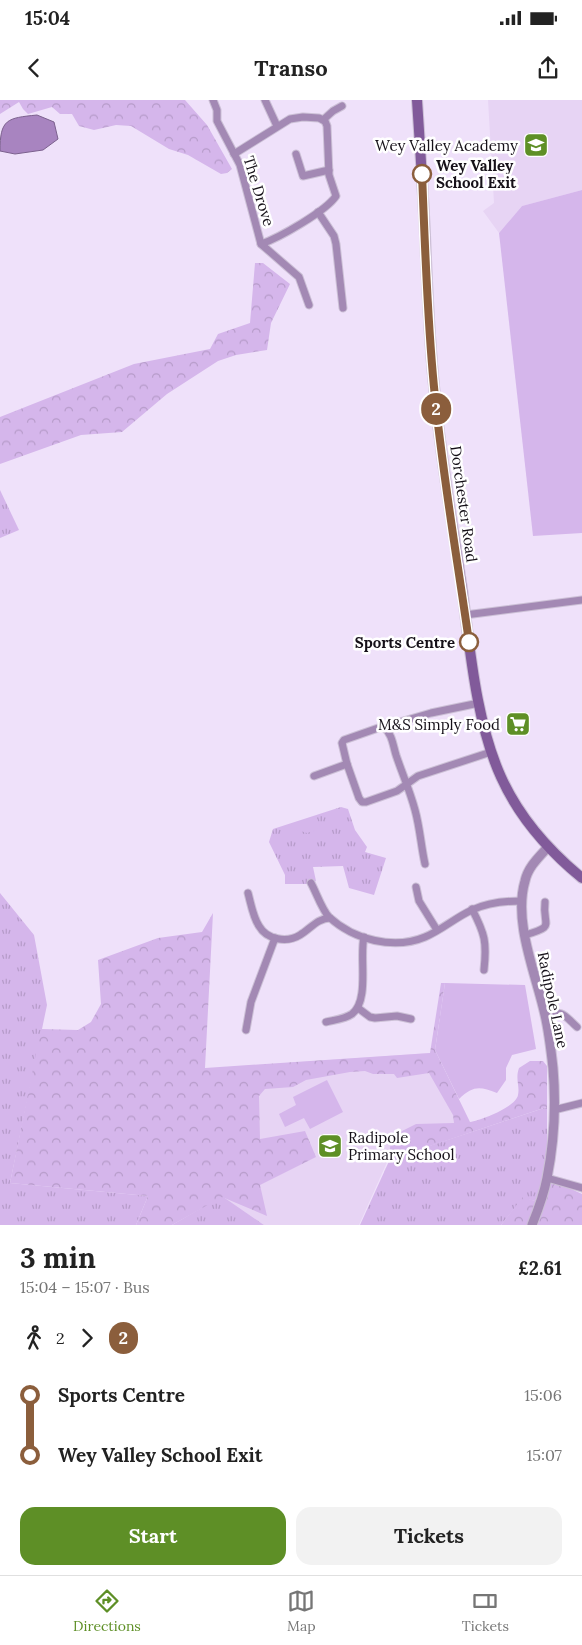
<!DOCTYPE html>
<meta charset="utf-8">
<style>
:root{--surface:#fff;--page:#f2f2f2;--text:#222;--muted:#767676;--line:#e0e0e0;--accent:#5e8f26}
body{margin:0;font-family:Lora,serif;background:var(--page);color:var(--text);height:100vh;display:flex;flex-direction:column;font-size:19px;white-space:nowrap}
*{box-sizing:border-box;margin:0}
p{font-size:16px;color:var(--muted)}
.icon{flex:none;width:28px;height:28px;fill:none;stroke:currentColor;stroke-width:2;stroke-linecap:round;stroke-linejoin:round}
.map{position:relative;height:1125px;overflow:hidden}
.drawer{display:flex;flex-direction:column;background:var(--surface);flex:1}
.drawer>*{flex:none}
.badge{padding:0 10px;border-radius:16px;font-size:18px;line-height:32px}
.map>.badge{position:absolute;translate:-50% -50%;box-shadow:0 0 0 2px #fff}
.legs{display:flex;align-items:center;gap:8px;height:55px;padding:0 20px;font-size:16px}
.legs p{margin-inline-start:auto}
.headline{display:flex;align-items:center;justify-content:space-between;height:85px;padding:0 20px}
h1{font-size:28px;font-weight:800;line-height:38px}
.action{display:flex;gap:10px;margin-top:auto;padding:10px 20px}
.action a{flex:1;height:58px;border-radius:15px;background:var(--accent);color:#fff;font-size:20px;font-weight:800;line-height:58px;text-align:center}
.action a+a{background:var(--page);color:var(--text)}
ul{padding:0 20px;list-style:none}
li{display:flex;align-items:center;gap:18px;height:60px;font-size:19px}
li i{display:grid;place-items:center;width:8px;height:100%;margin:0 6px;background:currentColor}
li i::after{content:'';width:12px;height:12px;margin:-6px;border:4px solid;border-radius:50%;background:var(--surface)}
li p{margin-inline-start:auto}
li:first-child i{background:linear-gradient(#0000 50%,currentColor 0)}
li:last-child i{background:linear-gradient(currentColor 50%,#0000 0)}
.status{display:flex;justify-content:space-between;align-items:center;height:35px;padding:0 25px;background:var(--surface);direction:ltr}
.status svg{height:14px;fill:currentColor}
header{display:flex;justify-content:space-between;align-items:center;height:65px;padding:0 20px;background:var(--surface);font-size:22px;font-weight:800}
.tab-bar{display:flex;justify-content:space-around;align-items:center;height:70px;border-top:1px solid var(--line);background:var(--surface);font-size:14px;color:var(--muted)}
.tab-bar a{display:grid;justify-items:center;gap:2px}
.tab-bar .active{color:var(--accent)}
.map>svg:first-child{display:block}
.built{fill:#e7d4f4}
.grass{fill:url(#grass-tufts)}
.forest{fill:url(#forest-crowns)}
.green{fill:#d5b6eb}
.water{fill:#a884c0;stroke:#7c618e}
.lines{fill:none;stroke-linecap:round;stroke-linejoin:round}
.minor-casing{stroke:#ccc0d6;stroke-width:9}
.tertiary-casing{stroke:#ccc0d6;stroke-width:11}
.secondary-casing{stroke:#ccc0d6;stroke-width:12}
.minor{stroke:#a389b4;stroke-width:7}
.tertiary{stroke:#a389b4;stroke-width:9}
.secondary{stroke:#815a9a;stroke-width:10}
.line-1-casing{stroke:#fff;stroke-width:11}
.line-1{stroke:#8b5e3c;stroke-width:8}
.stop-1-dot{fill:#fff;stroke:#8b5e3c;stroke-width:2.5}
.labels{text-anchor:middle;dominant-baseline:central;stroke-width:5;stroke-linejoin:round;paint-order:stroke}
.poi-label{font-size:15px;fill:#151018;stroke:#fff;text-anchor:end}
.stop-label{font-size:15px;font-weight:bold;fill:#151018;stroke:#fff;text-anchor:start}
.street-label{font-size:15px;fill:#151018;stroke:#fff}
</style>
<div class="status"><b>15:04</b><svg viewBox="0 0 49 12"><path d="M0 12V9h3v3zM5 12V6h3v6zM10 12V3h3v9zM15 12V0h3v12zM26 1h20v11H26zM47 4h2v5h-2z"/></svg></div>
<header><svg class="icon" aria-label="back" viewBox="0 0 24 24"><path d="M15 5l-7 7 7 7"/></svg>Transo<svg class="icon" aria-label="share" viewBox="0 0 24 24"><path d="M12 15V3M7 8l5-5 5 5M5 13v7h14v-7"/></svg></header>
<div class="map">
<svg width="582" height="1125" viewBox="0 0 582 1125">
<defs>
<pattern id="grass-tufts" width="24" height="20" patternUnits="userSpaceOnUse" patternTransform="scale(1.25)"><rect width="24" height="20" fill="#d5b6eb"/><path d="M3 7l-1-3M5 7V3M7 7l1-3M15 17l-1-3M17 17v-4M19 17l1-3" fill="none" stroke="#b69bc9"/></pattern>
<pattern id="forest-crowns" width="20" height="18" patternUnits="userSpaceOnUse" patternTransform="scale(1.25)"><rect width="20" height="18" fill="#d5b6eb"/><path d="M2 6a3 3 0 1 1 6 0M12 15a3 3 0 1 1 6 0" fill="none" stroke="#b69bc9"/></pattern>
</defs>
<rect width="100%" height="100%" fill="#efe1fa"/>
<g class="built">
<path d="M488,0H582V90L522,106L499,133L483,111L494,103Z"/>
<path d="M430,953L469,1033L388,1060L359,1125H264L222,1096L244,966Z"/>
</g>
<g class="grass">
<path d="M0,390L19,430L0,438Z"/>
<path d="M341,707L348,709L355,730L367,747L365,752L386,758L374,795L349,788L343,766L313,767L316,781L306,784H285V775L269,742L273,729Z"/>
<path d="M0,793L34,835L47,905L10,1083L148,1096L136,1125H0Z"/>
<path d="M547,1007V1056L545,1078L535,1101L523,1098L501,1125H360L390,1059Z"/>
<path d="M222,1096L264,1125H172Z"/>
</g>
<g class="forest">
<path d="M0,0H185L207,25L232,69L227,73L221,74L188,55L169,49L131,26L116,25L94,30L79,26L72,14H60L52,7L28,14L23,9L19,2L0,14Z"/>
<path d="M255,163H263L290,184L271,223L267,250L236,255L218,261L167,294L122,332L81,335L0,364V317L134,264L210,249L218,234L250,223Z"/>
<path d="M213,813L205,968L430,953L441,883H445L435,950L470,1022C481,1020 516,1007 518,995C520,986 515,979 519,968L530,961H543L547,966V1007L388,1060L392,1036L416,1024L454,1023L453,1015L429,973L397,978L394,974H373L365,971L350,972L306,980L293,987L265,989L259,996L260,1039L305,1031L316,1057L260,1085L267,1116L222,1097L172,1125H136L148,1096L10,1083L41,929L78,930L91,922L101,904L98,860L158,838L202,832Z"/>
<path d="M547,1078L582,1094V1125H501L523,1097L535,1101Z"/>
</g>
<g class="green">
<path d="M582,90V433L533,436L499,133L522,106Z"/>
<path d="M316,716L320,725L317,730L307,733L294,729L296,723Z"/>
<path d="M445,883L525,885L536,949L512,955L506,968V980L497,993C479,986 473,986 459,999L435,950Z"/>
<path d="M327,980L343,1012L310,1029L304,1018L285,1027L279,1014L296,1005L293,997Z"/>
</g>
<path class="water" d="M37,15L54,22L58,39L43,50L15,54L0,51C0,19 7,18 37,15Z"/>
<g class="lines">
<defs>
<g id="minor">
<path d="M213,0L217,10V21L240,65L261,144L299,177L309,205"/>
<path d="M265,0L277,26"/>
<path d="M323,20L333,11L342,6"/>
<path d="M234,54L290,19L303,17L319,18L325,21L327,26L329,75L336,96C326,111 279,138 261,144"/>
<path d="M296,54L303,76L329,70"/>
<path d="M318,112L334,136L336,144L343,208"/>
<path d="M465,515L582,500"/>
<path d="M400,622L431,613L479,603"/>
<path d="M314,676L347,664"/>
<path d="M425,764C421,746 420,728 415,710C410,691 402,673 396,655C393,645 392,634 384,627H381L344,640L342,643L347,664L359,698L362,702H366L397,691L418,676L491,652"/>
<path d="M311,783C316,792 322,810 329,817C354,840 394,850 425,837C442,830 456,817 472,810C487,803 504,801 521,801"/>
<path d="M416,787L419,801L437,830"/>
<path d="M248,793C251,804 253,817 259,826C267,840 287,843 300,835C310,829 318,818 330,818"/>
<path d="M472,809C485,834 487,842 484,870"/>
<path d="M525,835C557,826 542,826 545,802"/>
<path d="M358,908L370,917L375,918L397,916L411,919"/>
<path d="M545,914C564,911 563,914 577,927"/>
<path d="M326,922C334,920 345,919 352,914C370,900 359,857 364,837"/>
<path d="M246,930L251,902L275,838"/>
<path d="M554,1010L582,1003"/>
<path d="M547,1078L582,1088"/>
</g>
<path id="tertiary" d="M532,1125C538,1110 544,1094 547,1078C554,1043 556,1003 553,968C551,950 549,932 545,915C536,874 513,822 525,781C528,767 539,757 548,747"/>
<path id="secondary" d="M417,0C420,45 423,90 425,135C427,185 429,236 434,286C440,354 452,422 462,489C470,549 476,622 501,677C519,717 548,750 582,778"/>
</defs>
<use href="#minor" class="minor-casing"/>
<use href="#tertiary" class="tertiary-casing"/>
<use href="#secondary" class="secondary-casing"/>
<use href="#minor" class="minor"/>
<use href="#tertiary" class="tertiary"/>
<use href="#secondary" class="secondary"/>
</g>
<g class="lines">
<defs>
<path id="line-1" d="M422,74C425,145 427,216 434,287C442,372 457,457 469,542"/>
</defs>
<use href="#line-1" class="line-1-casing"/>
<use href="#line-1" class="line-1"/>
</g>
<defs>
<symbol id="school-square" viewBox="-11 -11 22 22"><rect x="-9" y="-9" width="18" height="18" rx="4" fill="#5e8f26" stroke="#fff"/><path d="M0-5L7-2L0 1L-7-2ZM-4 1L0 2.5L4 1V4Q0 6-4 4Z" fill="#fff"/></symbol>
<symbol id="supermarket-square" viewBox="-11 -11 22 22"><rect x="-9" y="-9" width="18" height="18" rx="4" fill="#5e8f26" stroke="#fff"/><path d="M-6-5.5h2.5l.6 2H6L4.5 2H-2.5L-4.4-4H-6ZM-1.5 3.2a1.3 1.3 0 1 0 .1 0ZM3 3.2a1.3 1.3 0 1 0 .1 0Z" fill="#fff"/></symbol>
</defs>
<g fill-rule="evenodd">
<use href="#school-square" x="522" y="31" width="28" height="28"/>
<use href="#supermarket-square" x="504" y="610" width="28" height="28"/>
<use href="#school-square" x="316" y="1032" width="28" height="28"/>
</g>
<g class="stop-1-dot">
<circle cx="422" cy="74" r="9"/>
<circle cx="469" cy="542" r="9"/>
</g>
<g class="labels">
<g class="poi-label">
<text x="518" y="45">Wey Valley Academy</text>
<text x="500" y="624">M&amp;S Simply Food</text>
<text x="348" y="1037" text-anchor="start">Radipole<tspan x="348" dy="17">Primary School</tspan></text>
</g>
<g class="stop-label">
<text x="436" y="65">Wey Valley<tspan x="436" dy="17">School Exit</tspan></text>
<text x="455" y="542" text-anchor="end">Sports Centre</text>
</g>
<g class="street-label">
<text transform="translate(259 91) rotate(73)">The Drove</text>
<text transform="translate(464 404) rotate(82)">Dorchester Road</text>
<text transform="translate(553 900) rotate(78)">Radipole Lane</text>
</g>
</g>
</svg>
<b class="badge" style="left:436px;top:309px;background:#8b5e3c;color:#fff">2</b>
</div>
<section class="drawer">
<div class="headline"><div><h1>3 min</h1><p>15:04 – 15:07 · Bus</p></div><b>£2.61</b></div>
<div class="legs"><svg class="icon" aria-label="walk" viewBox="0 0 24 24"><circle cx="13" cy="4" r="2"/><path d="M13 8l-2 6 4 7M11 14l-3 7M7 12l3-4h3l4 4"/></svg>2<svg class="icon" aria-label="forward" viewBox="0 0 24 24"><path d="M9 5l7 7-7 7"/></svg><b class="badge" style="background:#8b5e3c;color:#fff">2</b></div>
<ul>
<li><i style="color:#8b5e3c"></i><b>Sports Centre</b><p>15:06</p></li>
<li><i style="color:#8b5e3c"></i><b>Wey Valley School Exit</b><p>15:07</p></li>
</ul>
<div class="action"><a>Start</a><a>Tickets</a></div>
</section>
<nav class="tab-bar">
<a class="active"><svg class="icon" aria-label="directions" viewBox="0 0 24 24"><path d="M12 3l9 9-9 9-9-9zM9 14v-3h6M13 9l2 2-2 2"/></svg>Directions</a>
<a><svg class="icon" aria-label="map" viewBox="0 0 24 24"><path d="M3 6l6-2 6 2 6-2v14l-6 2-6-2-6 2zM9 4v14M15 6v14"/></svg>Map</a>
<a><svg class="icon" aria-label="tickets" viewBox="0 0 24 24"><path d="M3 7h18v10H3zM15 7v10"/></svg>Tickets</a>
</nav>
